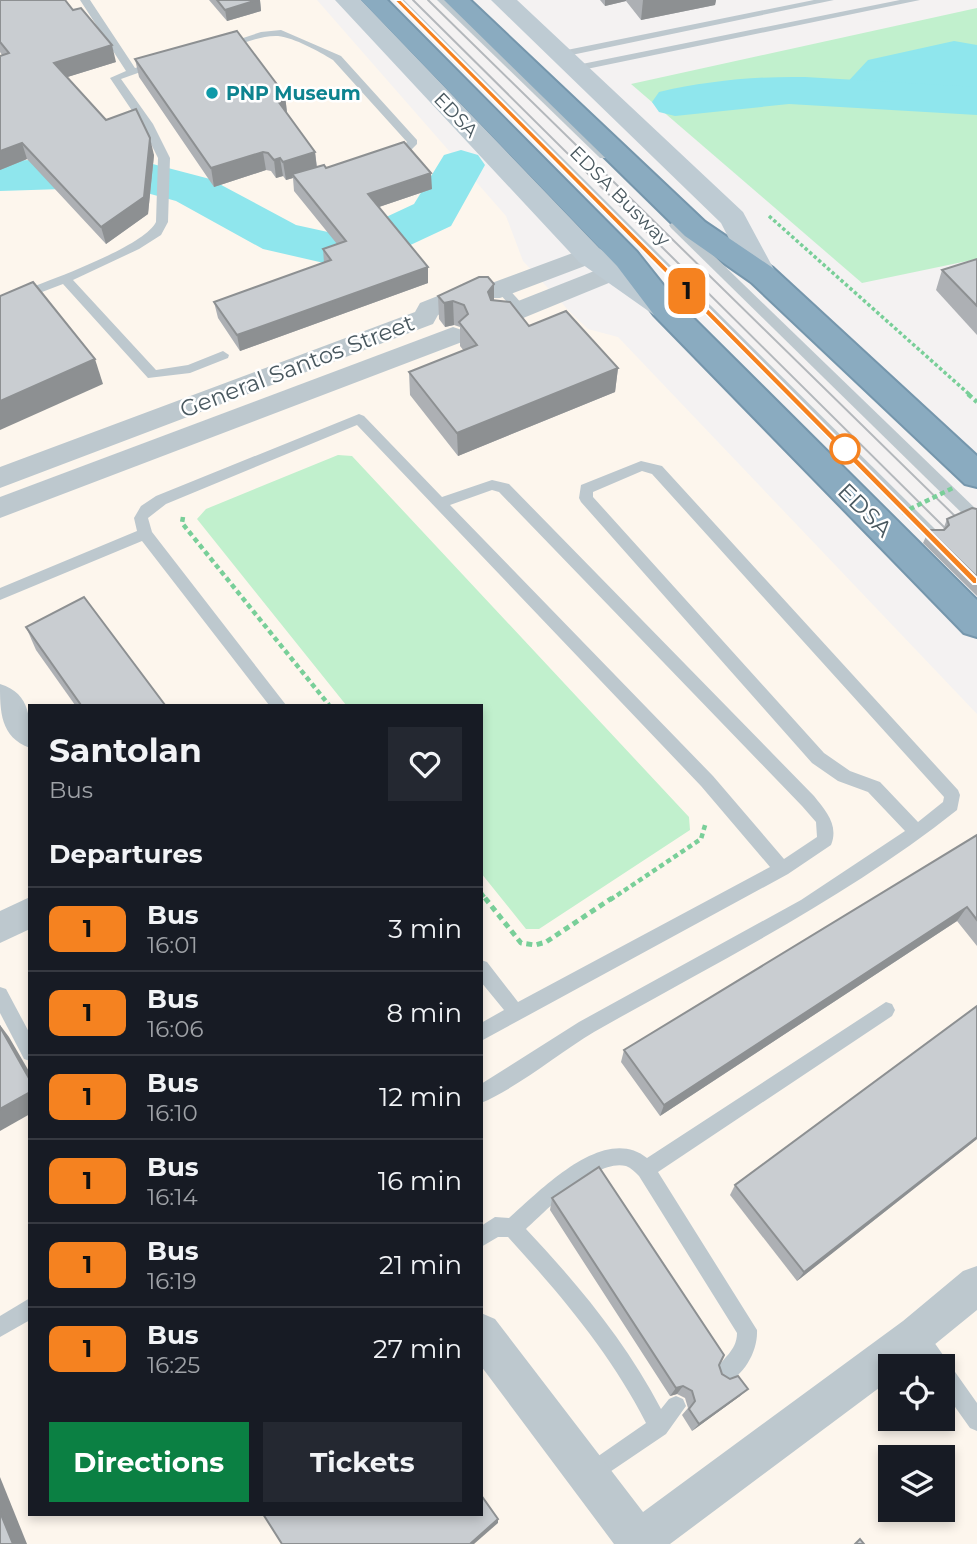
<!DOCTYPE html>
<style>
:root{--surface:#171b24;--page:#242831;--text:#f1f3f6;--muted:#9ea1a6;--line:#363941;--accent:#0b8043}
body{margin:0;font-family:Montserrat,sans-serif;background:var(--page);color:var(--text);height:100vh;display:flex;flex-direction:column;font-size:26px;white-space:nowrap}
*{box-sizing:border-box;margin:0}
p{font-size:23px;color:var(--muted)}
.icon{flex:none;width:38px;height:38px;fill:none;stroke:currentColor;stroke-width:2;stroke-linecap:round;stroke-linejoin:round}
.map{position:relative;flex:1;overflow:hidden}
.drawer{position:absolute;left:28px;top:704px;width:455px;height:812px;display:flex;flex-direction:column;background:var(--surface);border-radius:0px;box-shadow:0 4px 10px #0003}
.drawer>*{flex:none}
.badge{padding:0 14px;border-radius:10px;font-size:24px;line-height:46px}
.controls{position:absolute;left:878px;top:1354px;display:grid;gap:14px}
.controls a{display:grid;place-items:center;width:77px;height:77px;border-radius:0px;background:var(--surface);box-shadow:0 4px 10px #0003;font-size:35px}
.map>.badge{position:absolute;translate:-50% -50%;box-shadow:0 0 0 4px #fff}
h2{padding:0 21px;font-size:26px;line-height:63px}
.round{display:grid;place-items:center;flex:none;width:74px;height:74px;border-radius:0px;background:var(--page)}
.overview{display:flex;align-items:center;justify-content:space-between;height:119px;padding:0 21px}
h1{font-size:33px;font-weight:700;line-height:52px}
.action{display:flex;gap:14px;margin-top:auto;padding:14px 21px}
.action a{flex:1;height:80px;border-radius:0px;background:var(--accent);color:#fff;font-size:28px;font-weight:700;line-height:80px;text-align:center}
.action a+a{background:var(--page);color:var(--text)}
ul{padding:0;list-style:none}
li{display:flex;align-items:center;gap:21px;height:84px;padding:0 21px;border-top:2px solid var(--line)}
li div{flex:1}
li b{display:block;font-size:26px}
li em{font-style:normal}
li .badge{min-width:77px;font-weight:700;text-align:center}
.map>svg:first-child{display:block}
.commercial{fill:#fdf6ed;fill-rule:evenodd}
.green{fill:#c1f0cd}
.water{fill:#8fe6ed}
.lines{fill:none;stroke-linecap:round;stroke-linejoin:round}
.river{fill:#8fe6ed;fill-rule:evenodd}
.highway-casing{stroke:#7596ac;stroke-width:4}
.path-far2{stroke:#79cf99;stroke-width:3.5;stroke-dasharray:3.5 2.5;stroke-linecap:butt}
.path-far1{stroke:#79cf99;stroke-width:4.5;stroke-dasharray:5 3.5;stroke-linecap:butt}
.path{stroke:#79cf99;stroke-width:5;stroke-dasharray:6 4.5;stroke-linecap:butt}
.lane{fill:#bdc8ce;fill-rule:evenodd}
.street{fill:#bdc8ce;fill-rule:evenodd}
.secondary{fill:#becbd3;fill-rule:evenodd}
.highway{fill:#8aabc0;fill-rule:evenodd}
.tram{stroke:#b4b8bc;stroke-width:2}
.path-bridge{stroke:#79cf99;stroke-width:4.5;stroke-dasharray:5 3.5;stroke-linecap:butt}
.wall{fill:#adb0b4}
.shaded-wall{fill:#8d9092}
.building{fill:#c9cdd1;stroke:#8d9092;stroke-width:2}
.line{fill:#f58220;stroke:#fff;stroke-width:2}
.culture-dot{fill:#0f9aa8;stroke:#fff;stroke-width:2.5}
.stop-dot{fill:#fff;stroke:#f58220;stroke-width:3.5}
.labels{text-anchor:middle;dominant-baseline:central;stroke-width:5;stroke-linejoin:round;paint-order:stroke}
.far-culture-label{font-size:19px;font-weight:bold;fill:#0d838f;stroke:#fff;text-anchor:start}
.far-street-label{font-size:19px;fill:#49585f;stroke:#fff}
.street-label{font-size:23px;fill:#49585f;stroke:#fff}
</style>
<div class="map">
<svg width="977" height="1544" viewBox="0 0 977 1544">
<rect width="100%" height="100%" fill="#f4f2f2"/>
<path class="commercial" d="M0,0H317L506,216L523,261L571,313L588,329L618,337L977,714V1544H0ZM30,705H481V1514H30ZM891,1367H943V1419H891ZM891,1458H943V1510H891Z"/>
<g class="green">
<path d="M977,8V259L862,283L631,84Z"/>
<path d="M338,455L352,456L689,817L690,830L539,929H526L481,873V705H346L197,519L206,509Z"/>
</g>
<path class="water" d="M954,41L977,45V98C940,97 874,104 842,88L868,60Z"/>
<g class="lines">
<g class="river">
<path d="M805,77L977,87V115L789,104L675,116L659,112L652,102L659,92C706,81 757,76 805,77Z"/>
<path d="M461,150L478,155L485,165L451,226L404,248L337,266L263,249L176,201L125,187L0,191V161L126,157L210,179L296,225L337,234L369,225L414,204L444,155Z"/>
</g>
<defs>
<g id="highway">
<path d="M361,0H387L637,252L676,301L977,600V637L964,633L654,315L617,266Z"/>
<path d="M444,0H470L705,222L773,268L977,456V487L965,484L751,282L685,236Z"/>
</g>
</defs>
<use href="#highway" class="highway-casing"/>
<path class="path-far2" d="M769,216L970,395"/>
<g class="path-far1">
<path d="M968,394L977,402"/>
<path d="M183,517L182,523L329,705"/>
<path d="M481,893L486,900"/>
<path d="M610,900L701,839L706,822"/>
</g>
<path class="path" d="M485,898L521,943L535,945L546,942L612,898"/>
<g class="lane">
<path d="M80,0H90L135,68L158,61L163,64L121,79L153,124L170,158L168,222L161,235L139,249L73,280L156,370L188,365L223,351L229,355L228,358L190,373L148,378L63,284L0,308V299C31,287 143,249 156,222L158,158L141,124L110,78L126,71Z"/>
<path d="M393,0H404L939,533L941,537L939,541H929Z"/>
<path d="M437,0H448L608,154V158H600Z"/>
<path d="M814,0H834L562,57L557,54L562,51Z"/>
<path d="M900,0H920L577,71L572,68L577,65Z"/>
<path d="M281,30L341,56L417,140V144L408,153L386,157V153L400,149L407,142L333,60C318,51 295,38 278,36C260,35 241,45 224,49L219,46L261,32Z"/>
<path d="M675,221L679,222L977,510V522L970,521L671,228L669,225Z"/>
<path d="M501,284L505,285L524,306V312H516L497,291V285Z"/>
<path d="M359,414L364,416L442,497L492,480L509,484L814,796C826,811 839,825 831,845L788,874L481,1041V1023L504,1010L481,982V960L487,962L518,1002L770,867L701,786L357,425L166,504L148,518L152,532L286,705H269L142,541L0,600V588L137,531L134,518L141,506L156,496ZM492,490L499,492L802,806L816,822L817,837L784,859L713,776L450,505Z"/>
<path d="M641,461L662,466L958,790L960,795L957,810C845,899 717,962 594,1032C559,1053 517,1088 481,1103V1084L579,1022L801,900L905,831L868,792L838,781L812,763L581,502L579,498L581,485ZM642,471L652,474L944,797L943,802L918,822L880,782L850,771L824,753L593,497V492Z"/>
<path d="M0,987L6,989L30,1034V1061L24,1059L0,1013Z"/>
<path d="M886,1002L892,1004L895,1010L892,1016L658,1172L757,1330C758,1351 744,1376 724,1384L717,1381L714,1374C721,1358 737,1352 737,1333L639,1176C635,1172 631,1168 626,1166C596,1158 547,1210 526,1229C577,1283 626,1342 661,1409L669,1399L676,1396L683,1399L686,1406L666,1434L595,1482L588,1485L581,1482L578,1475L581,1468L646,1423C611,1354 560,1294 508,1237H498L481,1247V1226L495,1217L509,1218C540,1191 604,1123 647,1158Z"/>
<path d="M30,1298V1320L0,1337V1316Z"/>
<path d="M917,1325L924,1328L977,1403V1431L970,1428L943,1390V1367H927L907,1335L910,1328Z"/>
</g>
<g class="street">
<path d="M589,247L598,249L601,255L598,261L500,298H479L438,315L433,324L0,488V467L415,312L420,303L468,284H489Z"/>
<path d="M612,264L621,266L624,272L621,278L511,323L502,325L493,323L490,317L493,311Z"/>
<path d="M453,327L462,330L466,336L462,342L0,518V497Z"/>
<path d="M0,684C32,694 30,720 30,748C0,737 0,711 0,684Z"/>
<path d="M30,897V929L0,943V911Z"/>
<path d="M977,1266V1310L907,1367H891V1379L670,1544H614L481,1366V1313L495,1319L643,1512L903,1321L963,1271Z"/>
</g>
<g class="secondary">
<path d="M335,0H361L599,248L676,301L680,308L676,315L665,318L654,315L579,262Z"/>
<path d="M491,0H517L743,212L777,275L773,282L762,285L751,282L721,223Z"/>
</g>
<use href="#highway" class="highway"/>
<g class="tram">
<path d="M413,0L947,530"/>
<path d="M428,0L962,523"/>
</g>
<path class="path-bridge" d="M902,513L953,488"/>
</g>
<g class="wall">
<path d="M0,0L116,62L67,77L106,120L154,155L148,214L106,244L27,159L0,170L2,55L0,52Z"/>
<path d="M209,0H260L261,11L227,21Z"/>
<path d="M600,0H716L715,5L641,20L626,1L605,6Z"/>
<path d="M135,59L285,95L287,113H286L315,152L317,167L432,189L379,207L428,283L240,351L218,318L214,302L324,263L323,249L337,244L294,191L293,178L286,180L283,176L276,178L271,171L266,170L214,187L139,77Z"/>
<path d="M977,259V335L936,290L942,270Z"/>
<path d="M494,284V301L529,326L618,368L615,392L458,456L410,395L409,372L464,351L460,346V327L454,325L445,327L439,319L438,296Z"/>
<path d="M977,509V596L923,543L929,530H943L947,519Z"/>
<path d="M26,627L165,705H75L36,650Z"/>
<path d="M977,835V946L957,921L660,1116L621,1062L624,1050Z"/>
<path d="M977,1139L797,1281L730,1195L735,1185Z"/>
<path d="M552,1198L719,1365L722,1374L740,1396L692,1431L682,1415L688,1408L685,1398L677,1394L670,1396L550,1210Z"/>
</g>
<g class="shaded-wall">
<path d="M257,0H260L261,11L227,21L225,10Z"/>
<path d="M605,0H626V1L605,6Z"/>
<path d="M643,0H716L715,5L641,20Z"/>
<path d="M112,45L116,62L58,80L54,63Z"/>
<path d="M285,95L287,113L277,116L275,97Z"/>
<path d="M150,138L154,155L148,214L106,244L101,227Z"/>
<path d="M22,143L27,159L0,170V151Z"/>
<path d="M263,152L266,170L214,187L211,168Z"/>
<path d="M315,152L317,170L292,174L293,178L286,180L283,162Z"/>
<path d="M280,158L283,176L276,178L274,160Z"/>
<path d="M431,173L432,189L370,210L368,194Z"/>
<path d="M428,267V283L240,351L237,335Z"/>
<path d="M494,284V308L488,292Z"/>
<path d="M453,301L454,325L445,327L444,303Z"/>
<path d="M95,359L103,384L0,430V401Z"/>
<path d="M618,368L615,392L458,456L457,433Z"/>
<path d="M967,907L957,921L660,1116L664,1105Z"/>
<path d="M0,1025L9,1037L30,1073V1080L0,1027Z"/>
<path d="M30,1092V1114L0,1131V1109Z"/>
<path d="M977,1137V1139L797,1281L804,1272Z"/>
<path d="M683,1386L677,1394L670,1396L676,1388Z"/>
<path d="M748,1389L740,1396L692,1431L699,1424Z"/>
<path d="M0,1477L27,1544H13L0,1512Z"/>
<path d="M498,1519V1523L474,1544H470Z"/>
</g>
<g class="building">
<path d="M0,0H65L73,10L81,8L112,45L54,63L106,120L136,109L150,138L144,197L101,227L22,143L0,151V56L9,53L0,42Z"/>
<path d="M217,0H257L225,10Z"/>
<path d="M237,31L285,95L275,97L315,152L283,162L280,158L274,160L268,153L263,152L211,168L135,59Z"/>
<path d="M404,142L431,173L368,194L428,267L237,335L214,302L331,260L323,249L346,241L292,174L324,165L326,168Z"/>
<path d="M977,259V306L942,270Z"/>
<path d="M479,277H488L494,284L488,292L491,300L510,302L529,326L566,311L618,368L457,433L409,372L477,345L459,322L468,314L464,305L453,301L444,303L438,296Z"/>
<path d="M33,282L95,359L0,401V296Z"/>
<path d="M972,508L977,509V577L929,530H944L949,525L947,519Z"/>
<path d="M84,597L165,705H81L26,627Z"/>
<path d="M977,835V920L967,907L664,1105L624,1050Z"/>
<path d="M977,1006V1137L804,1272L735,1185Z"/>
<path d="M0,1027L30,1080V1092L0,1109Z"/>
<path d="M599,1167L724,1355L719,1365L722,1374L730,1379L738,1376L748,1389L699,1424L689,1409L695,1401L692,1391L683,1386L676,1388L552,1198Z"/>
<path d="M481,1495L498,1519L470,1544H282L263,1514H481Z"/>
<path d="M0,1512L13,1544H0Z"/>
<path d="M860,1539L864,1544H855Z"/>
</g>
<path class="line" d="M394,0H401L977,578V584H973Z"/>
<circle class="culture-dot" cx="212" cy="93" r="7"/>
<circle class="stop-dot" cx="845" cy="449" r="14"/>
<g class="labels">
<g class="far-culture-label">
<text x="226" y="93">PNP Museum</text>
</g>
<g class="far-street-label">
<text transform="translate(456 115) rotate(46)">EDSA</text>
<text transform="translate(620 196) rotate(45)">EDSA Busway</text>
</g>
<g class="street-label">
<text transform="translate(297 366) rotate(-21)">General Santos Street</text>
<text transform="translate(865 510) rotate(45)">EDSA</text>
</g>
</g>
</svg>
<div class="controls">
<a><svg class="icon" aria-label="locate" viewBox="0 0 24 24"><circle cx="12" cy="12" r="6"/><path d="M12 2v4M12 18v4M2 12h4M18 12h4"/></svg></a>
<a><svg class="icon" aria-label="layers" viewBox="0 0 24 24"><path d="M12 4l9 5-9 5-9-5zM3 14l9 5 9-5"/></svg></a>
</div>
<b class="badge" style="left:687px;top:291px;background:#f58220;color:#111">1</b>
<section class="drawer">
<div class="overview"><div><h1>Santolan</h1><p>Bus</p></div><a class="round"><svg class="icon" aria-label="heart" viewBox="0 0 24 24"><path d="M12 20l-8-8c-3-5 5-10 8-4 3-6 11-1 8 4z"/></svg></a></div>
<h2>Departures</h2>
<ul>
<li><span class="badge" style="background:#f58220;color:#111">1</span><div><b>Bus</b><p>16:01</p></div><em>3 min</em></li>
<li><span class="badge" style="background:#f58220;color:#111">1</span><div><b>Bus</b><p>16:06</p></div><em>8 min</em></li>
<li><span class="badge" style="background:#f58220;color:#111">1</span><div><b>Bus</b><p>16:10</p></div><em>12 min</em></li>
<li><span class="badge" style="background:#f58220;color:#111">1</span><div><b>Bus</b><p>16:14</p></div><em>16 min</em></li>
<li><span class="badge" style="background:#f58220;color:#111">1</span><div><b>Bus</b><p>16:19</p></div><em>21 min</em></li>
<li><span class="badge" style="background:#f58220;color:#111">1</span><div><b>Bus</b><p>16:25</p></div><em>27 min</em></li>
</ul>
<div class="action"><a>Directions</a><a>Tickets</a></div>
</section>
</div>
